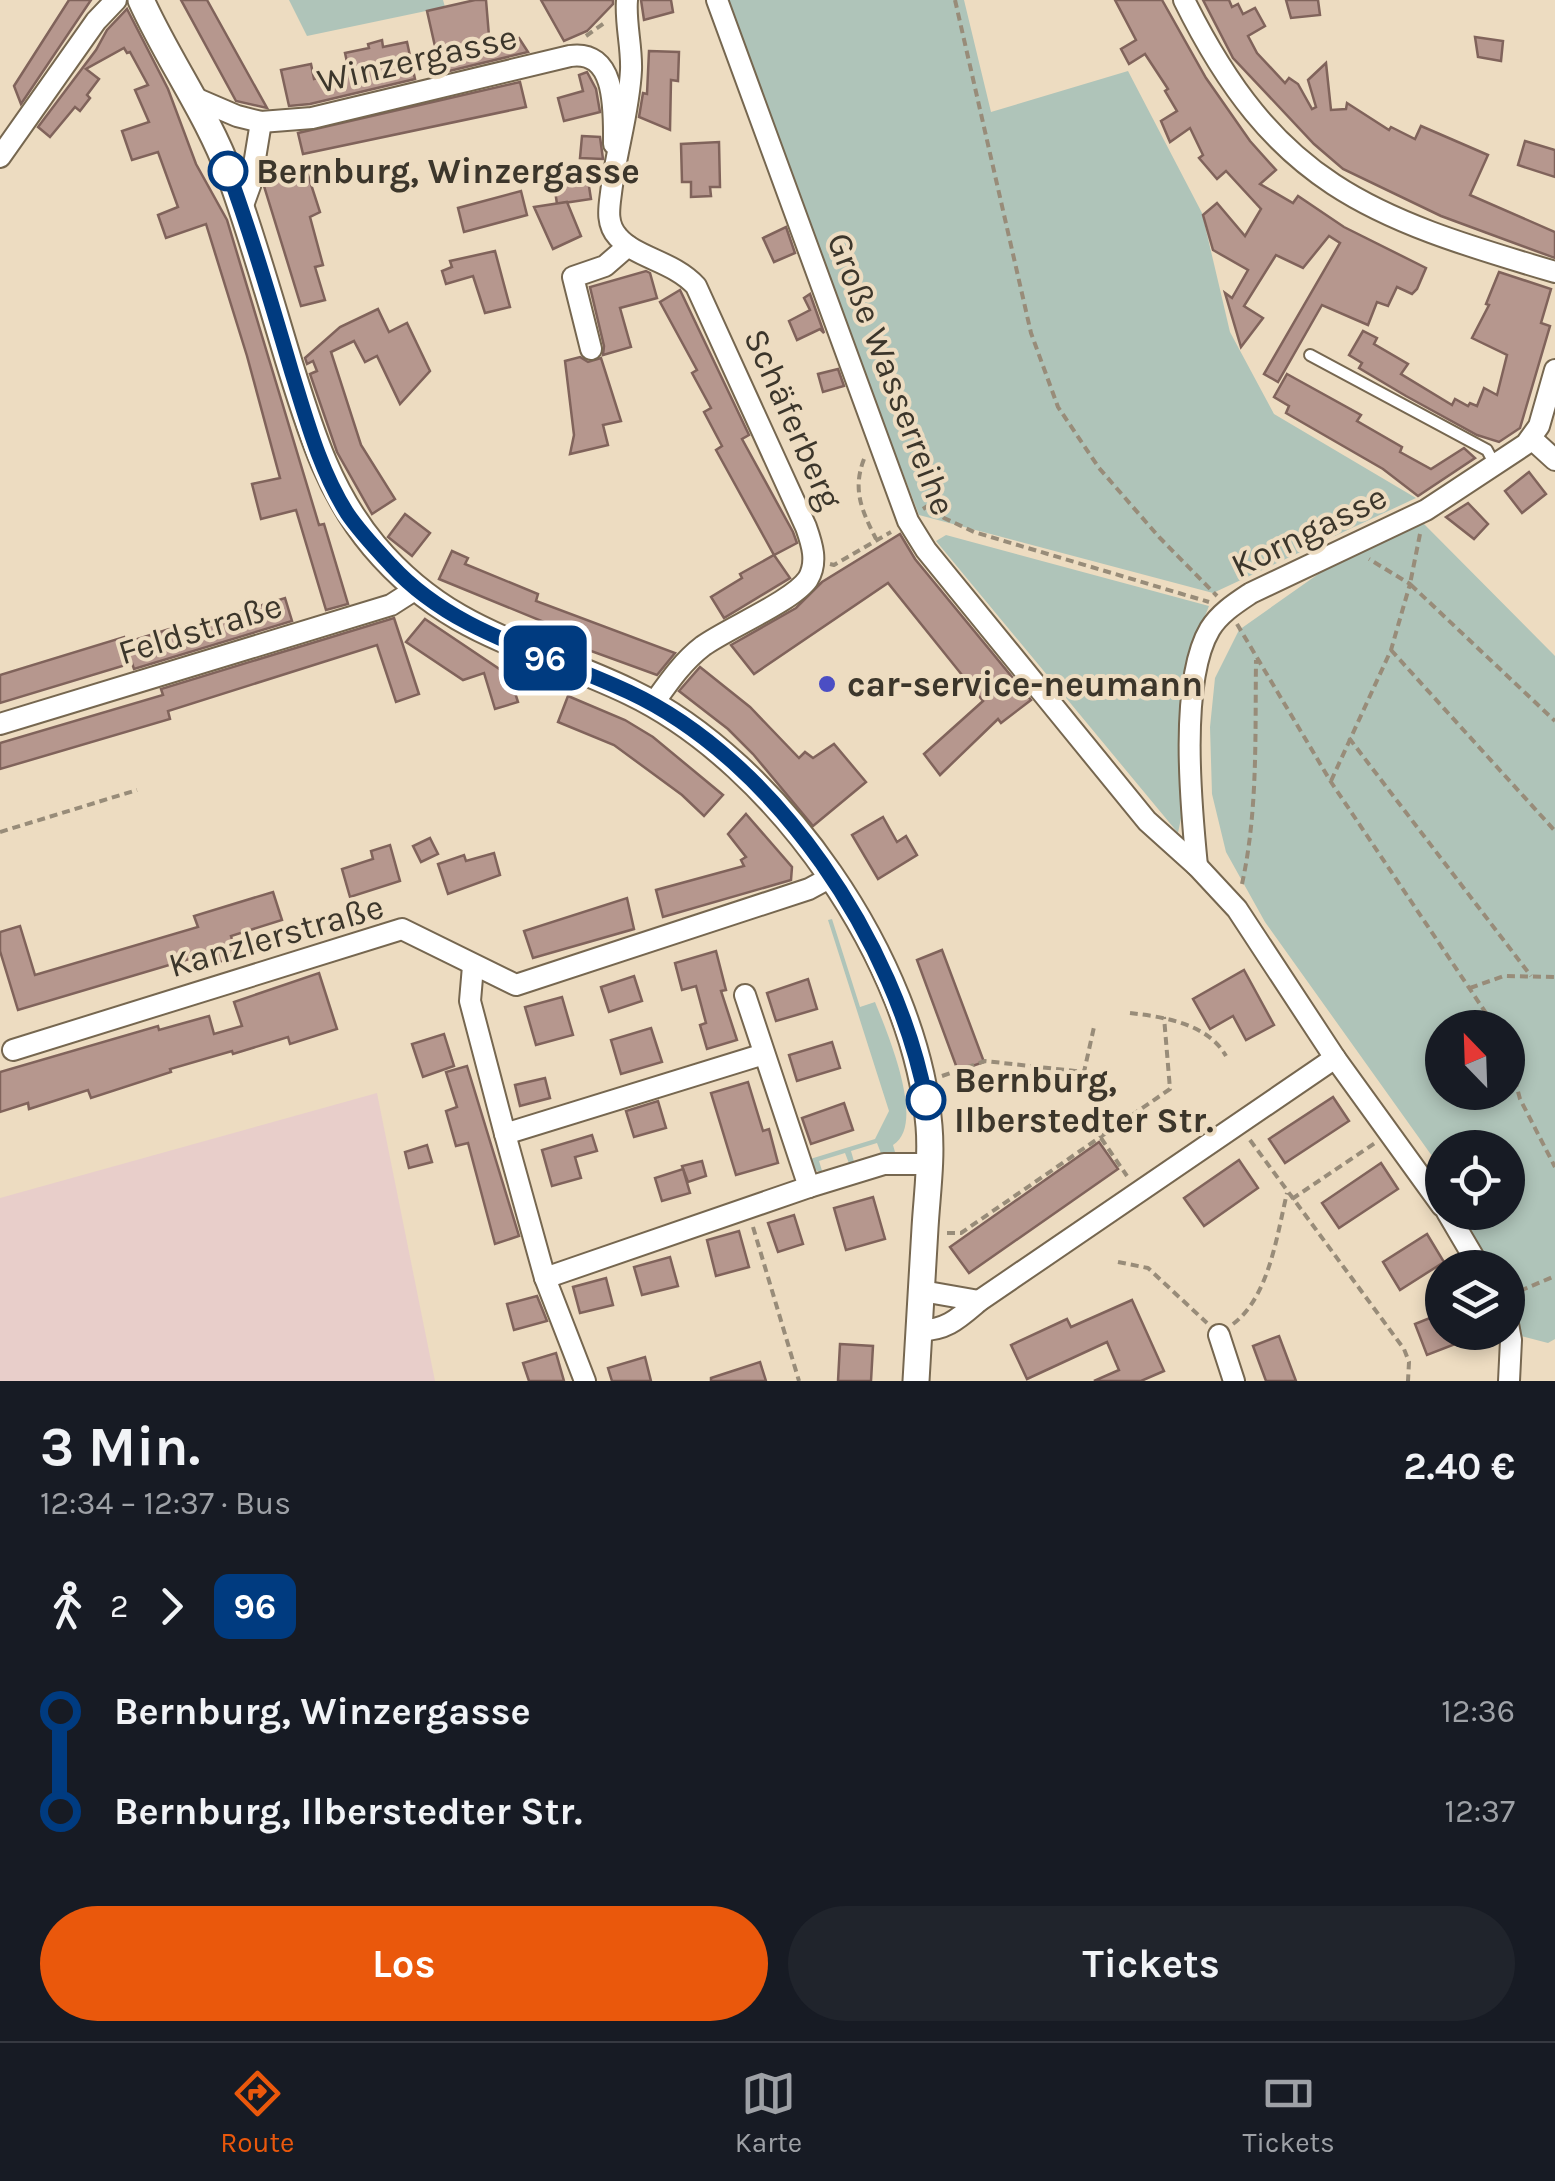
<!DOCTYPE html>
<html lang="de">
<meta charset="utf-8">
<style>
:root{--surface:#171b24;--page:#20242c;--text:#f1f3f6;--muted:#9ea1a6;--line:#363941;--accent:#ea580c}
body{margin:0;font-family:Karla,sans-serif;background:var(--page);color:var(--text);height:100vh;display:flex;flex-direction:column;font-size:38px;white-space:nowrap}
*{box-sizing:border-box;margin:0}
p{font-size:32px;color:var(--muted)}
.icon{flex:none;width:55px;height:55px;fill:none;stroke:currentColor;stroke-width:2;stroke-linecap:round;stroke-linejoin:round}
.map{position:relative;height:1381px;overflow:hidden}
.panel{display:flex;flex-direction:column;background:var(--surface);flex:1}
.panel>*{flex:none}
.badge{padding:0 20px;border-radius:15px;font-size:35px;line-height:65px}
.needle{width:65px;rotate:337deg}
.tools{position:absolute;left:1425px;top:1010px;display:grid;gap:20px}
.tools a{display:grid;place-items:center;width:100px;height:100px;border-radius:50%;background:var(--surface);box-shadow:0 5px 15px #0003;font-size:50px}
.map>.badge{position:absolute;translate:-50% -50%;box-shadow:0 0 0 5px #fff}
.legs{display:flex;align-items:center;gap:15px;height:110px;padding:0 40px;font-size:32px}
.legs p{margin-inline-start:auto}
.summary{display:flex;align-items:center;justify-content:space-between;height:170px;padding:0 40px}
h1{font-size:55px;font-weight:700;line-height:75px}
.button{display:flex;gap:20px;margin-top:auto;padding:20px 40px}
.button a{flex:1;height:115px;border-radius:60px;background:var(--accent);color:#fff;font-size:40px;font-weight:700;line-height:115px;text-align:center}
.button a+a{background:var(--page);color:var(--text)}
ul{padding:0 40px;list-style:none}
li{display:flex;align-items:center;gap:35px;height:100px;font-size:38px}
li i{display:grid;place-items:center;width:15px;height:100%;margin:0 12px;background:currentColor}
li i::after{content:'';width:25px;height:25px;margin:-12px;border:8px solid;border-radius:50%;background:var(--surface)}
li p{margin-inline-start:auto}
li:first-child i{background:linear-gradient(#0000 50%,currentColor 0)}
li:last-child i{background:linear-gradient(currentColor 50%,#0000 0)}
.menu{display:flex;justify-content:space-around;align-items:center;height:140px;border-top:2px solid var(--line);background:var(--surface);font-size:28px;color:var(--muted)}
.menu a{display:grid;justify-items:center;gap:5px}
.menu .active{color:var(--accent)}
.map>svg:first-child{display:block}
.industrial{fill:#e8ceca}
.green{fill:#afc4b9;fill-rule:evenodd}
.building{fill:#b6978e;stroke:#80635b;stroke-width:2.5}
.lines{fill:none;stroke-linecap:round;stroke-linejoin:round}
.service-casing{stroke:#766750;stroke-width:14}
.minor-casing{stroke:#766750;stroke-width:24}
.tertiary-casing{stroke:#766750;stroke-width:29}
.path{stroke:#988c79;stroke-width:4;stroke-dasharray:8 5;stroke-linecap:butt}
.service{stroke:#fff;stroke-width:10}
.minor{stroke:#fff;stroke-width:20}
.tertiary{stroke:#fff;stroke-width:25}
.line-1-casing{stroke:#fff;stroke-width:22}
.line-1{stroke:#003b80;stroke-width:15}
.stop-1-dot{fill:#fff;stroke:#003b80;stroke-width:5}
.poi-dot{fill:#4b4ec4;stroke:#eddcc1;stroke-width:4}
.labels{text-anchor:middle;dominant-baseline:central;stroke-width:8;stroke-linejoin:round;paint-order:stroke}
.street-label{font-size:35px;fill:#3c362b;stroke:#eddcc1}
.stop-label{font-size:35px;font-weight:bold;fill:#3c362b;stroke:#eddcc1;text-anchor:start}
.poi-label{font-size:35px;font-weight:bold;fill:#3c362b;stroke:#eddcc1;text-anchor:start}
</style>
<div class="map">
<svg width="1555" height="1381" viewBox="0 0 1555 1381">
<rect width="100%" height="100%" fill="#eddcc1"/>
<path class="industrial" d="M377,1093L435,1381H0V1198Z"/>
<g class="green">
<path d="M289,0H443L445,7L307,36Z"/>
<path d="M728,0H964L991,112L1128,71L1202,213L1230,332L1274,414L1416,498L1213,593L919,515L802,211Z"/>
<path d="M1423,523L1555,656V1339L1548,1343L1517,1335L1508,1312V1268L1488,1267L1463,1213L1508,1212V1148H1442V1170L1265,922L1226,852L1212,794L1210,727L1215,678L1239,630L1324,570ZM1442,1028H1508V1092H1442Z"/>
<path d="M946,535L1209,606L1193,646L1188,783L1178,833L936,541Z"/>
<path d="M832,919L860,1007L875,1002C887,1032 927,1125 893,1145L895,1152L882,1156L877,1143L851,1151L855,1165L850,1166L845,1153L819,1161L823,1174L810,1167L807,1160L875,1139L889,1111L828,920Z"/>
</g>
<g class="building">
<path d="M69,0H91L21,104L14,86Z"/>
<path d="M181,0H207L267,108L236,101Z"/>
<path d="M475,0H486L490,48L519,38L528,52L441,73L427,11Z"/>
<path d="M541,0H613V4L587,31L564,41Z"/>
<path d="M641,0H671L673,12L644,20Z"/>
<path d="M1115,0H1162L1206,78L1250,141L1276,170L1260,184L1293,203L1298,196L1344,227L1426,268L1417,289L1412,294L1397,287L1388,306L1377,302L1368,325L1322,305L1278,382L1264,374L1340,243L1329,236L1303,268L1276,255L1244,306L1263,318L1241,347L1225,293L1232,298L1248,270L1213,250L1203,215L1217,203L1245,236L1261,209L1226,171L1217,179L1199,158L1203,155L1190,128L1170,142L1161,121L1177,111L1165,91L1168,89L1145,54L1129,64L1121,49L1136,40Z"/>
<path d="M1203,0H1229L1232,7L1238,4L1243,14L1255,8L1265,26L1248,36L1257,53L1285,83L1289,78L1298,84L1312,109L1316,107L1308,80L1326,63L1331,110L1346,109L1347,103L1389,130L1391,127L1415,139L1421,126L1488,155L1470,195L1555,232V258L1441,216L1343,169L1314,144L1233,58Z"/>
<path d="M1286,0H1318L1320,15L1291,18Z"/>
<path d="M127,9L168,89L196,164L227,220L319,525L324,524L348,604L326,610L296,510L261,519L252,484L280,478L247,356L206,224L166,238L158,215L178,207L158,152L132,160L122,131L149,122L135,90L148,85L130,52L127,53L124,48L86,69L99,79L87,95L90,98L80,111L75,107L50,137L38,127L96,50L107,30Z"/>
<path d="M1475,37L1503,41L1501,61L1478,57Z"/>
<path d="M382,40L383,47L407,42L415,79L310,104L289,106L281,70L311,64L314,79L349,71L345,53L369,48L368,44Z"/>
<path d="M649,51L679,52L678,81L671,80L670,130L639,117L643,93L647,94Z"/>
<path d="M587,72L596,89L600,112L564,121L558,98L583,91L579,75Z"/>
<path d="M520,82L526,107L303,154L298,133Z"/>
<path d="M582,136L600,137L603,159L580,158Z"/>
<path d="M1525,141L1555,150V177L1518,165Z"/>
<path d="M719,142L720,187H710L711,196L691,197V182H682L681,144Z"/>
<path d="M307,172L320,212L310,217L323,265L315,267L325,300L301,306L264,186Z"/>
<path d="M588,180L591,199L557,204L554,184Z"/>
<path d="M521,191L527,215L464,232L458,208Z"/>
<path d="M567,202L581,236L553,249L534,207Z"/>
<path d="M786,227L795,253L774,262L763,238Z"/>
<path d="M495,251L510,307L485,313L473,276L446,284L442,271L452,267L450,261Z"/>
<path d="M646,271L650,273L657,298L620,308L631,347L603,355L604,346L590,287Z"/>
<path d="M1499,272L1551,289L1541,323L1550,326L1520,428L1499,442L1477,435L1406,396L1359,368L1362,363L1349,355L1363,331L1377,338L1374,344L1408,364L1401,374L1452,405L1455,399L1468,406L1470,403L1477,406L1484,388L1497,395L1507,355L1472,338L1489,305L1486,304Z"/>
<path d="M680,290L749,435L742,439L793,532L797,543L774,555L716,450L722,446L704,412L711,408L692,373L697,370L660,302Z"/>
<path d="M810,294L824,333L820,329L797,340L789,321L810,310L804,298Z"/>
<path d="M378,309L389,332L407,323L430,371L400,404L377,356L365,362L354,341L331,352L361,445L395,499L372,514L337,452L310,374L317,371L313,361L307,364L305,358L340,327Z"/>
<path d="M580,357L588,362L601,358L621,421L603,425L608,445L570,454L574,435L565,361Z"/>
<path d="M838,369L844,386L823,392L818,374Z"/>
<path d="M1287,374L1361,415L1357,421L1402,447L1400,452L1431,469L1464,448L1475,458L1418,496L1383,469L1286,413L1289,406L1274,397Z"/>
<path d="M1529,472L1546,494L1522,513L1505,491Z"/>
<path d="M1468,503L1488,524L1474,539L1446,517Z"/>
<path d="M405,514L430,533L412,556L388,537Z"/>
<path d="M900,534L915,559L1031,700L1001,723L998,719L940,775L924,754L983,701L888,583L754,674L731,645L796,608L822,582Z"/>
<path d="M452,551L468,558L465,564L538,594L536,601L675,653L657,675L547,635L549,624L439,579Z"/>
<path d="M774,555L790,578L724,618L711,597L742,578L740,574Z"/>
<path d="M285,598L292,621L134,669L132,663L0,703V675L124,637L125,643L169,629L170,633Z"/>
<path d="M394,618L419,694L396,702L377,645L168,711L170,719L0,769V743L163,695L161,689Z"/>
<path d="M425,619L501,670L507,668L518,702L495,709L484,673L463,680L406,642Z"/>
<path d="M700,667L750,707L799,758L805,752L813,758L834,744L866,782L813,826L753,754L728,729L679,691Z"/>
<path d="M568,696L625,720L653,737L723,795L704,816L682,795L614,745L558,722Z"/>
<path d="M746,814L792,867L791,880L663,917L656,890L744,866L741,860L746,857L728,834Z"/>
<path d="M883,817L897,842L906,836L917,855L878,879L852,835Z"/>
<path d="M430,838L438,854L421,862L413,846Z"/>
<path d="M390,845L400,881L350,897L342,869L373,859L371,851Z"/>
<path d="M494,853L500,875L448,894L438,864L464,855L466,861Z"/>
<path d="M273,892L282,920L231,936L237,956L210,965L206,954L18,1010L0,951V932L20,926L35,975L198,927L194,916Z"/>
<path d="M627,898L634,929L533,958L524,931Z"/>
<path d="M942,950L984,1062L958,1071L917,960Z"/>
<path d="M716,951L726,990L721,991L737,1040L707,1049L700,1025L706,1023L696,986L682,990L675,963Z"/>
<path d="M1244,970L1274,1025L1246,1040L1233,1016L1210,1029L1193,999Z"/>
<path d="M319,973L337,1029L290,1044L288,1037L233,1054L232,1051L170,1069L171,1072L91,1098L88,1090L29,1109L28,1103L0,1112V1072L158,1026L159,1030L209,1016L214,1034L242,1026L234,1002Z"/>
<path d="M634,976L642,1001L609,1012L601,987Z"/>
<path d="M808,979L817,1009L776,1021L767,993Z"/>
<path d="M562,997L573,1035L536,1045L525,1007Z"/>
<path d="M651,1028L662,1062L621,1074L611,1040Z"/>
<path d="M444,1034L454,1066L423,1077L412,1044Z"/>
<path d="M832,1042L840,1068L797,1081L789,1055Z"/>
<path d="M467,1066L519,1236L495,1244L468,1143L456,1146L446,1111L457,1107L446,1072Z"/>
<path d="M545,1078L550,1098L520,1106L515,1085Z"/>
<path d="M748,1082L763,1131L769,1129L778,1163L736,1175L711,1093Z"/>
<path d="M1333,1097L1349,1121L1285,1163L1269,1139Z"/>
<path d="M658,1101L666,1128L634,1137L626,1111Z"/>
<path d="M844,1103L853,1130L811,1144L802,1118Z"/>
<path d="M592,1135L597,1151L575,1157L581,1178L552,1186L542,1150Z"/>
<path d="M1099,1142L1118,1169L969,1273L950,1247Z"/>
<path d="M427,1145L432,1162L409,1168L405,1152Z"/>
<path d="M1239,1160L1258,1188L1204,1226L1184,1198Z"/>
<path d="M702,1161L706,1176L688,1182L682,1166Z"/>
<path d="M1381,1163L1398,1189L1339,1228L1322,1203Z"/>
<path d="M683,1169L690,1193L662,1201L655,1178Z"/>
<path d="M873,1197L885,1239L846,1250L834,1208Z"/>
<path d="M794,1215L803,1244L778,1252L768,1223Z"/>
<path d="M739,1231L749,1267L716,1276L707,1240Z"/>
<path d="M1427,1234L1444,1262L1400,1290L1383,1262Z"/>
<path d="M670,1257L678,1286L642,1295L634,1267Z"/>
<path d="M606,1278L613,1305L580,1313L573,1287Z"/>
<path d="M537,1296L547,1321L514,1330L507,1304Z"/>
<path d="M1132,1300L1164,1371L1141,1381H1094L1119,1370L1107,1342L1027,1379L1011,1345L1067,1319L1071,1327Z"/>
<path d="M1442,1313V1332L1481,1334L1427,1355L1415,1324Z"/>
<path d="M1279,1336L1296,1381H1266L1253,1346Z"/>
<path d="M840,1344L873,1346L871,1381H838Z"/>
<path d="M556,1353L564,1381H529L523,1363Z"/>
<path d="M645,1357L651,1381H612L608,1368Z"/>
<path d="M760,1362L766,1381H711V1378Z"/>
</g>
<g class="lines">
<defs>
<path id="service" d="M1310,355L1487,450L1495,465"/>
<g id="minor">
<path d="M627,0C625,22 632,47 631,70C629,112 616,151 611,193C609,208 606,224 618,237C636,258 673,261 696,286L806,527C812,544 818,562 808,579C793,601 728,628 703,646C682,662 668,683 653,704"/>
<path d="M717,0L908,521L926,550L1147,821L1197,866L1237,909L1335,1058L1442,1206"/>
<path d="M1184,0C1275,184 1368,217 1555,272"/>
<path d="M195,98L237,116L261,122L312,118L570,56C617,49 614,111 614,144"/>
<path d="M0,157L96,21L116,0"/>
<path d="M242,208L251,183L261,122"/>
<path d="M591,349L573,277L605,266L628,246"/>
<path d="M1532,439L1555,460"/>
<path d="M0,724L391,605L416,589"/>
<path d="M1197,866C1191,806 1179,681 1210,629C1220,613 1236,603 1251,593L1426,510L1526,444L1539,426L1555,370"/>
<path d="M473,966L470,1001L505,1134L545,1278L585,1381"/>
<path d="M745,995L809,1187"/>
<path d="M13,1050L402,929L516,985L809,889L833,876"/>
<path d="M505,1134L764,1054"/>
<path d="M1447,1212L1480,1268"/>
<path d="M545,1278L809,1187L884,1164H929"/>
<path d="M922,1291L979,1301"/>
<path d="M1508,1324L1511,1340L1509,1381"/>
<path d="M919,1330C946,1331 959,1318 979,1301L1335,1058"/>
<path d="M1219,1335L1234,1381"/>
</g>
<path id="tertiary" d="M141,0C168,60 207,113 230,175C252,236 270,299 289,362C310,429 328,491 374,546C450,636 530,644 630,692C778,763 915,962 929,1126C932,1160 927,1194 925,1228C922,1279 919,1330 916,1381"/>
</defs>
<use href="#service" class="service-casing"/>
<use href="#minor" class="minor-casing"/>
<use href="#tertiary" class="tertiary-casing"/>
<g class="path">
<path d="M955,0L1031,333L1058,407L1099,468L1159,537L1217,596"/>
<path d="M586,36L607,21"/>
<path d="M864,459C852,490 862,511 876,539"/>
<path d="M923,509L929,505L944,518L974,532L1209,602"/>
<path d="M1420,534L1410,584L1555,721"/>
<path d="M830,564L834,565L891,532"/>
<path d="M1237,624L1331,782L1496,1028"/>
<path d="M1391,650L1555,831"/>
<path d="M1349,738L1531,976"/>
<path d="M1331,781L1391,650L1410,584L1369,559"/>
<path d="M0,832L137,790"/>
<path d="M1242,884C1258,811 1255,735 1256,660"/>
<path d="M1470,988L1504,976L1555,977"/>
<path d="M1130,1013C1165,1017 1208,1024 1226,1056"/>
<path d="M1508,1054L1520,1099L1555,1167"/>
<path d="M942,1076L985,1061L1084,1072L1094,1027"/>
<path d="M1101,1138L1127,1176"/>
<path d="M1250,1140L1404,1349L1409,1362L1408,1381"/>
<path d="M1292,1199L1375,1143"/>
<path d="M753,1227L799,1381"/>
<path d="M947,1233H961L1170,1089L1164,1017"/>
<path d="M1118,1262L1148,1268L1207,1323"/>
<path d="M1508,1296L1555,1276"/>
<path d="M1233,1324C1269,1297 1277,1235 1287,1193"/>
</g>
<use href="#service" class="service"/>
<use href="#minor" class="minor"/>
<use href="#tertiary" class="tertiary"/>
</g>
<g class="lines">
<defs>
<path id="line-1" d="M228,171C252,237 272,305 292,373C307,421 320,470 347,513C359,531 376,549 391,565C454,634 547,653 629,692C777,761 896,943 926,1100"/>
</defs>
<use href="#line-1" class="line-1-casing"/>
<use href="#line-1" class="line-1"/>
</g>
<g class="stop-1-dot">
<circle cx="228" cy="171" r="18"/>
<circle cx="926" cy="1100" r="18"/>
</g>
<circle class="poi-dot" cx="827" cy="684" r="10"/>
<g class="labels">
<g class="street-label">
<text transform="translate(417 59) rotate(-13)">Winzergasse</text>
<text transform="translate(891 374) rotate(69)">Große Wasserreihe</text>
<text transform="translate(793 419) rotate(66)">Schäferberg</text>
<text transform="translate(1309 531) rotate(-26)">Korngasse</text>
<text transform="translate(200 629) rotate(-17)">Feldstraße</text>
<text transform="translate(276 936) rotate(-16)">Kanzlerstraße</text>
</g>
<g class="stop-label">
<text x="256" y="171">Bernburg, Winzergasse</text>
<text x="954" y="1080">Bernburg,<tspan x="954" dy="40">Ilberstedter Str.</tspan></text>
</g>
<g class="poi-label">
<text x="847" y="684">car-service-neumann</text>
</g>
</g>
</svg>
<div class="tools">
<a><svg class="needle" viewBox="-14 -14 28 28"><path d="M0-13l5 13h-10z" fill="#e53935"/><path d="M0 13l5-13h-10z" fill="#9ea1a6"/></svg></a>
<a><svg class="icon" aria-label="locate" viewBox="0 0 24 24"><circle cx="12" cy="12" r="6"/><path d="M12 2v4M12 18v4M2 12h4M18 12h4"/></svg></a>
<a><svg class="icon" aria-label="layers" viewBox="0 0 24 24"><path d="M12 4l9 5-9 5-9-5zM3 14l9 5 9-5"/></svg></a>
</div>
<b class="badge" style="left:545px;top:658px;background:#003b80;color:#fff">96</b>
</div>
<section class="panel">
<div class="summary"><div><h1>3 Min.</h1><p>12:34 – 12:37 · Bus</p></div><b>2.40 €</b></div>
<div class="legs"><svg class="icon" aria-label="walk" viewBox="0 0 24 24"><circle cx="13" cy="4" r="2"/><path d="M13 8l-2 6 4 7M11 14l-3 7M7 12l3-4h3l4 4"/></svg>2<svg class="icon" aria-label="forward" viewBox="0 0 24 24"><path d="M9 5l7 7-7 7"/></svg><b class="badge" style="background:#003b80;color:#fff">96</b></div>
<ul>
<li><i style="color:#003b80"></i><b>Bernburg, Winzergasse</b><p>12:36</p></li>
<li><i style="color:#003b80"></i><b>Bernburg, Ilberstedter Str.</b><p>12:37</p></li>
</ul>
<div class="button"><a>Los</a><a>Tickets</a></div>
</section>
<nav class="menu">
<a class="active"><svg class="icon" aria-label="directions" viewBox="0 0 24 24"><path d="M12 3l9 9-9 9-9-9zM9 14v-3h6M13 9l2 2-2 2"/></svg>Route</a>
<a><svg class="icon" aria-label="map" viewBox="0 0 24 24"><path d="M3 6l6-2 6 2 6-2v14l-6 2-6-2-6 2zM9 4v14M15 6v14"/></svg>Karte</a>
<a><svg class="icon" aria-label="tickets" viewBox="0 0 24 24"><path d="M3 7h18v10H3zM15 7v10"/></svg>Tickets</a>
</nav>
